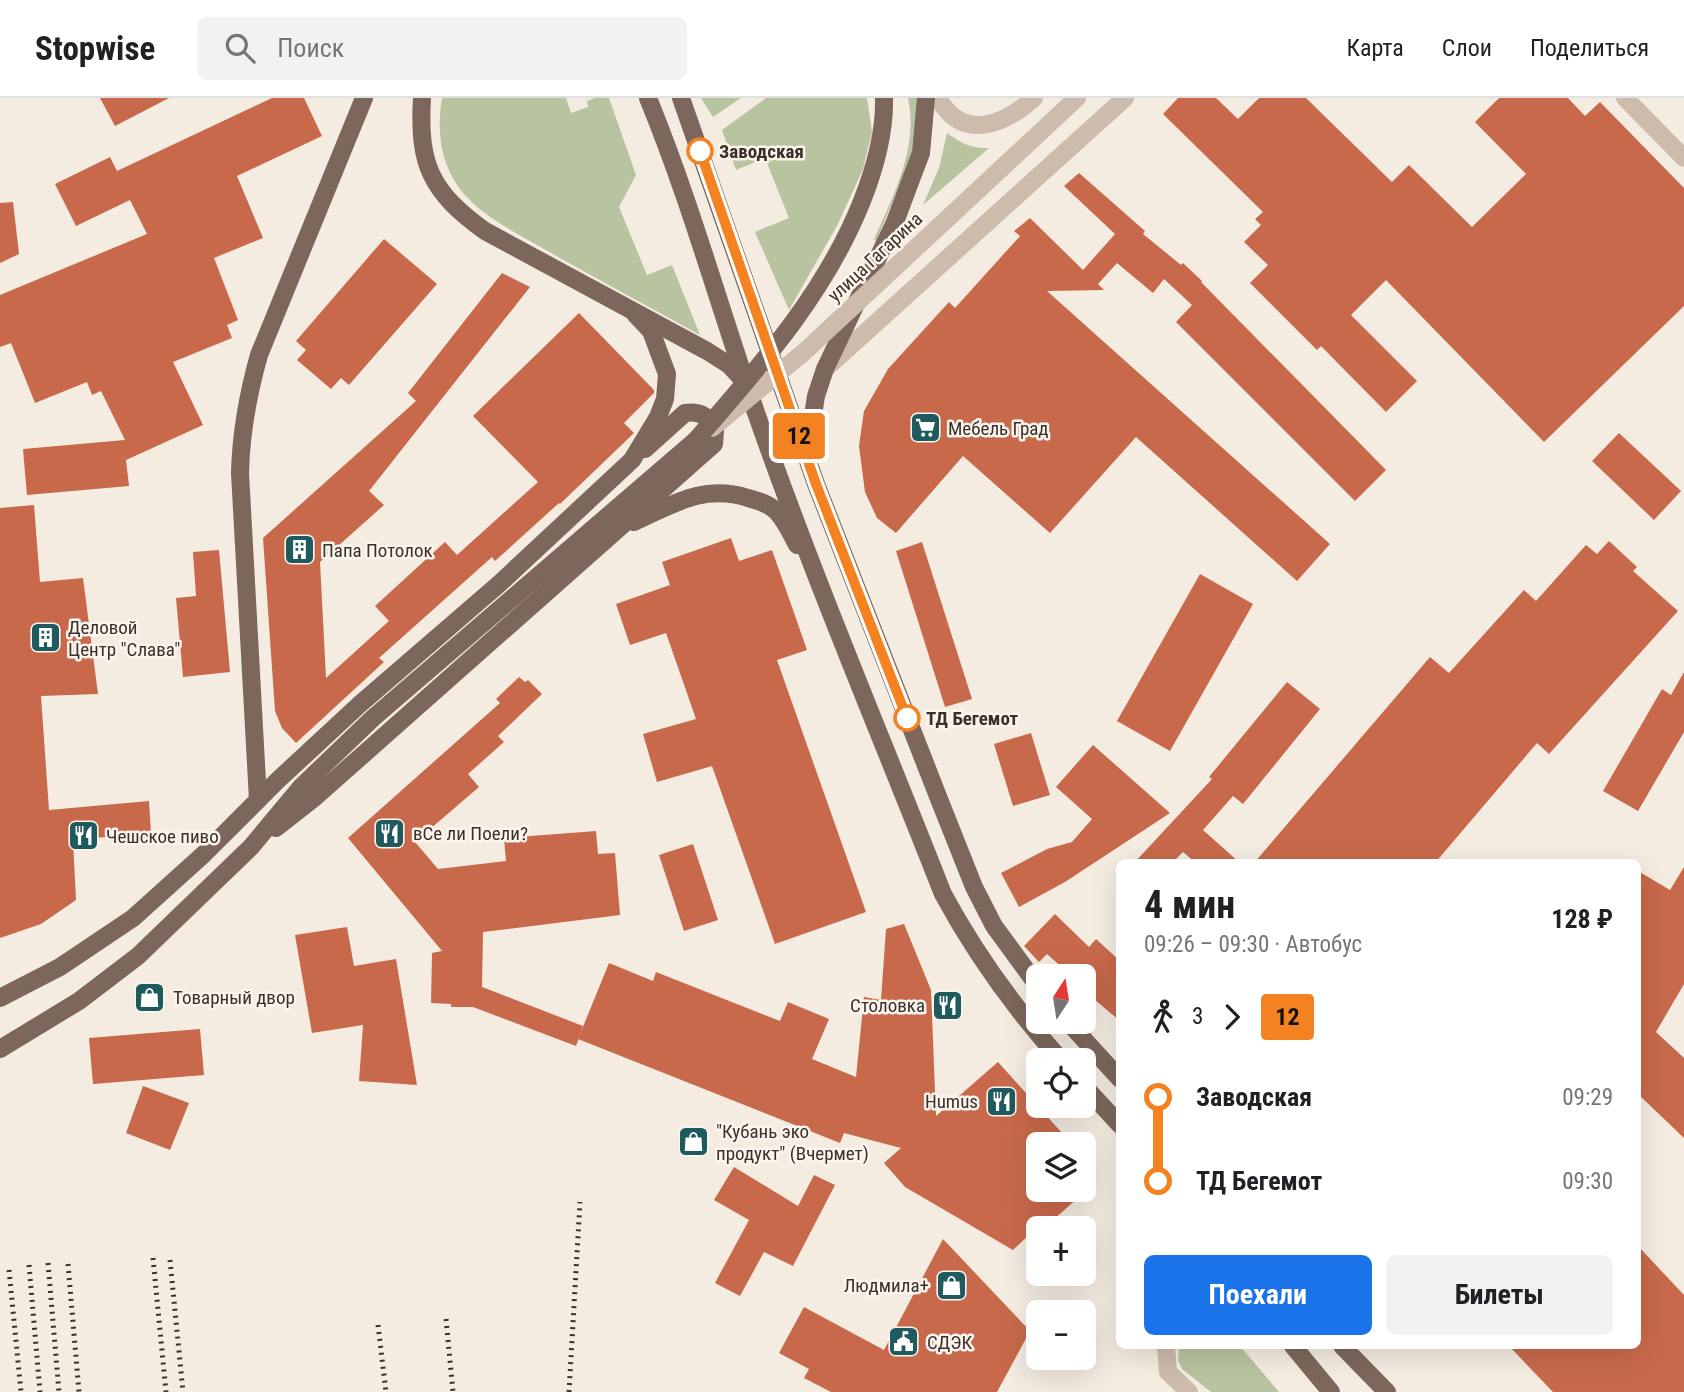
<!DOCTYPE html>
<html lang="ru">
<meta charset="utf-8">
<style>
:root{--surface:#fff;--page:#f2f2f2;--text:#202124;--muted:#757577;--line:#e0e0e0;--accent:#1a73e8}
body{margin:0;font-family:"Roboto Condensed",sans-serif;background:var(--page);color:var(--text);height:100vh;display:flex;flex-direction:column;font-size:26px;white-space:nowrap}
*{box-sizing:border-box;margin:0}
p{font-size:23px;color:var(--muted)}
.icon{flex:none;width:38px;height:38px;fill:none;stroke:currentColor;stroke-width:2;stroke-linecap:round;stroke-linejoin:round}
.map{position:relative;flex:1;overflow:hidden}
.details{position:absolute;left:1116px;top:761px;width:525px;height:490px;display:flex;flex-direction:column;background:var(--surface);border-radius:10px;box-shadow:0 7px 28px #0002}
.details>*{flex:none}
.badge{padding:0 14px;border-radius:5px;font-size:24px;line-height:46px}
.needle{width:46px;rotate:12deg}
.buttons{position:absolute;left:1026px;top:866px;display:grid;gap:14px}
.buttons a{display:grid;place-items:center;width:70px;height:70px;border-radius:10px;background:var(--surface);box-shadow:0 7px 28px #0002;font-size:35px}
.map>.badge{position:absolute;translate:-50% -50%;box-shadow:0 0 0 4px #fff}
.legs{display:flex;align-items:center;gap:10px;height:77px;padding:0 28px;font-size:23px}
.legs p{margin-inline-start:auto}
.headline{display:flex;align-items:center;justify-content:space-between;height:119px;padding:0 28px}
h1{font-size:38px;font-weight:700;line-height:52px}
.cta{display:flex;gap:14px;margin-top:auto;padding:14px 28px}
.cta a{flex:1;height:80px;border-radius:10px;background:var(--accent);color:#fff;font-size:28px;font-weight:700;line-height:80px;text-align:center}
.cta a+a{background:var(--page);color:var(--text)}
ul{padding:0 28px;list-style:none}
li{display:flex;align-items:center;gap:24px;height:84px;font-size:26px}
li i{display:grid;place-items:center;width:10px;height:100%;margin:0 9px;background:currentColor}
li i::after{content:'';width:18px;height:18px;margin:-9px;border:5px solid;border-radius:50%;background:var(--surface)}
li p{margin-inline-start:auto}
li:first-child i{background:linear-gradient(#0000 50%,currentColor 0)}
li:last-child i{background:linear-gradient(currentColor 50%,#0000 0)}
header{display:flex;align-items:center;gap:42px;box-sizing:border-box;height:98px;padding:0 35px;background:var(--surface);border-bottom:2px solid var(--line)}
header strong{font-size:33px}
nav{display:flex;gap:38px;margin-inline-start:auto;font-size:24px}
.search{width:490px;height:63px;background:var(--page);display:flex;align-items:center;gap:18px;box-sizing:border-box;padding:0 24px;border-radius:10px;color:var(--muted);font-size:26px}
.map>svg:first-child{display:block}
.green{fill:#b8c4a0}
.building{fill:#c8694b}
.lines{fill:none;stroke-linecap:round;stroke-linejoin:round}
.minor{stroke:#cdbbac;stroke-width:18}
.major{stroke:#7d675c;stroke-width:18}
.rail{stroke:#3b302b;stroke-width:5;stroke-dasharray:2 5;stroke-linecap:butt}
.minor-bridge{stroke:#cdbbac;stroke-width:18}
.major-bridge{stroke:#7d675c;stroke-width:18}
.line-1-casing{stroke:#fff;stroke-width:16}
.line-1{stroke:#f58220;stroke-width:10}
.stop-1-dot{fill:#fff;stroke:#f58220;stroke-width:3.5}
.labels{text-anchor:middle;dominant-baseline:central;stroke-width:5;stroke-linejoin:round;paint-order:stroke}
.stop-label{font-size:19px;font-weight:bold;fill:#3b302b;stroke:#fbf5ee;text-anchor:start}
.street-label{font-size:19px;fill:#3b302b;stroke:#fbf5ee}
.poi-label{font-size:19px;fill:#3b302b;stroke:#fbf5ee;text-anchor:start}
</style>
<header>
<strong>Stopwise</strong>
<div class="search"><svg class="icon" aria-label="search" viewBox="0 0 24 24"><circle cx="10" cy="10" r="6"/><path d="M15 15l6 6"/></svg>Поиск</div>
<nav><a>Карта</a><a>Слои</a><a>Поделиться</a></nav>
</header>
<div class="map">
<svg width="1684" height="1294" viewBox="0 0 1684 1294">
<rect width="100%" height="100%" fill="#f4ebe1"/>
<g class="green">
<path d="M442,0H566L571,15L588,9L587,3L595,0H609L636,77L619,109L647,177L672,167L700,237C646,207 591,178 537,147C513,133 486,120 467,99C441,72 436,35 442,0Z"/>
<path d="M701,0H741L713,19Z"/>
<path d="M766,0H867L872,34L863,71L838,126L789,212L755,134L789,120L765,60L736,72L722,32Z"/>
<path d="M908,0H918L917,36L909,65L876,143L874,142C893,97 919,51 908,0Z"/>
<path d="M947,35C961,45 971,51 989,50L923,107L939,70Z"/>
<path d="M1179,1248H1240L1279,1294H1211L1182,1271L1178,1262Z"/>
</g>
<g class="building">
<path d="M100,0H169L115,28Z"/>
<path d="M272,0H304L322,38L237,78L263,140L214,160L238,222L227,227L232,240L173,264L203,327L126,362L129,388L27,397L23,351L125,342L101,293L92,297L87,284L35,305L11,245L0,249V197L147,136L130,102L76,128L55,86L110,59L117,73Z"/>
<path d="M1178,0H1216L1238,21L1259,0H1306L1392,84L1409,67L1472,129L1526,76L1475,24L1499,0H1568L1585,18L1600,4L1684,90V208L1544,344L1386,182L1351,217L1417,283L1386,314L1321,248L1317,252L1250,185L1268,167L1244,144L1261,127L1255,121L1263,114L1163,16Z"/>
<path d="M1079,75L1145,133L1143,136L1181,167L1183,165L1202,183L1201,184L1386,372L1355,403L1176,224L1192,207L1164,181L1153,195L1117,165L1098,186L1104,192L1047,193L1330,446L1297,483L1136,339L1050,435L963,358L896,435L877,420L865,394L859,348L864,313L888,271L949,204L955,210L1020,138L1014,133L1030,120L1083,172L1115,136L1064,88Z"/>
<path d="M13,104L19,156L0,165V105Z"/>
<path d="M384,141L437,186L349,287L341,280L331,291L297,262L306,252L296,243Z"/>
<path d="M502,175L530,189L369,393L384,407L320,464L326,580L389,523L375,508L445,444L457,457L538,384L473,318L579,215L654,292V295L624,325L634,335L560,406L559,405L495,463L492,459L379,560L384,564L296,645L282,630L275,613L263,440L416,303L408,295Z"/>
<path d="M1619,335L1681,393L1654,422L1592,363Z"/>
<path d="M34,407L40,484L83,480L98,596L41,598L49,712L149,703L151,735L73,742L76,802L41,826L0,840V410Z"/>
<path d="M731,440L739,463L772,452L807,552L777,562L866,814L775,846L712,668L657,684L643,636L696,621L666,535L630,547L616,506L670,487L662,464Z"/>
<path d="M1609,443L1637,469L1633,473L1678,513L1549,656L1537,645L1435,765H1254L1430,559L1449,575L1524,492L1536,503L1586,447L1597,456Z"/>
<path d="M922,444L972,601L945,609L896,453Z"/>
<path d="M219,452L230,574L183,579L176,500L196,498L193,454Z"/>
<path d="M1200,476L1253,506L1170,653L1117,623Z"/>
<path d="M1684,574V634L1638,713L1603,693L1662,591L1671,597Z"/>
<path d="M519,579L525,584L528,582L542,596L498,638L504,644L468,676L479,689L415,744L438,771L506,763L504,740L596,733L598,756L615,755L620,817L483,834L482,889L583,928L576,948L473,909H451V906L431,905L432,855L442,853L348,740L500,605L496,601Z"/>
<path d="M1287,584L1320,611L1243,706L1233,698L1203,732L1240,765H1196L1183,754L1172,765H1134L1212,681L1209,679Z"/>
<path d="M1031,635L1050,697L1013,708L994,646Z"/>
<path d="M1093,647L1170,715L1065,784L1019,809L1001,775L1047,751L1072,744L1092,721L1056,689Z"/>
<path d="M693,746L718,822L684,833L659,757Z"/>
<path d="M1684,769V886L1656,934L1684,960V1040L1638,996V773L1670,792Z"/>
<path d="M1055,816L1089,849L1096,841L1120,863V923L1088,896L1083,889V878H1072L1047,856L1039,864L1024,848Z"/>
<path d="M904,826L931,892L936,1018L998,964L1072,1046H1038V1092H1087L1044,1130H1038V1136L1034,1140L1030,1136L1013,1152L905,1089L884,1065L901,1050L844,1035L840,1045L578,941L609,865L653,883L656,874L780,923L788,904L829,921L812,961L856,979L864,899L881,902L886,831Z"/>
<path d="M347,829L354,868L396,861L417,987L359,983L363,927L312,935L295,837Z"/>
<path d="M200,931L204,977L93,986L89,940Z"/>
<path d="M143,988L189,1005L170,1052L126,1035Z"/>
<path d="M734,1069L798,1108L814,1077L835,1087L793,1168L764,1154L740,1198L715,1185L749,1122L714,1102Z"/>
<path d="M943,1141L1030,1233L997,1294H831L804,1280L809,1271L779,1255L804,1209L884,1252Z"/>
<path d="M1638,1148L1684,1197V1294H1553L1509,1248H1638Z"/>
</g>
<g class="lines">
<g class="minor">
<path d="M938,0C963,44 1004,27 1034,0"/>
<path d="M1625,0L1684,60"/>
<path d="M825,271L1125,0"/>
<path d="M1166,1248L1168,1274L1189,1294"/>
</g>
<g class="major">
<path d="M422,0C418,67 431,94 485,133L707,253L729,267L742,281"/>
<path d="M648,0C689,100 718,204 753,306C810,471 879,633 943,796C976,857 1015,911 1061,962"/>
<path d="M681,0L816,386L939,701L974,789L994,828L1038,888"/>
<path d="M811,358L812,324L816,298L825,271L895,124L910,84L921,55L926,0"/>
<path d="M634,424C674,406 703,386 748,400C759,403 769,406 777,414C786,424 791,436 797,447"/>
<path d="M258,702L240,375C241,333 248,296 259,257L364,0"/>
<path d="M276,730L313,701L714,346L715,333C711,318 699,313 685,315L645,351"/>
<path d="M0,900L60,869L133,820L204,756L277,683L360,606L499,486L632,362L658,319L665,301L667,276L651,233L635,216"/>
<path d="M1068,924L1120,981"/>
<path d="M0,951L79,903L138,858L251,749L301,689L373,620L696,342"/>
<path d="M1083,987L1120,1027"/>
<path d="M1293,1248L1331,1294"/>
<path d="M1342,1248L1387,1294"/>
</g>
<g class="rail">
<path d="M153,1160L166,1294"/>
<path d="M170,1162L183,1294"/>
<path d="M48,1165L59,1294"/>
<path d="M68,1166L79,1294"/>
<path d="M29,1167L40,1294"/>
<path d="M9,1172L21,1294"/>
<path d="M446,1221L453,1294"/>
<path d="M378,1227L386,1294"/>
<path d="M569,1294L580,1104"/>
</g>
<path class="minor-bridge" d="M712,330L803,255L1077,0"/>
<path class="major-bridge" d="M696,342C760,268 825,196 862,103C875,70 885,36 884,0"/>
</g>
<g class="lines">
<defs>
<path id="line-1" d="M700,53L816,386L907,620"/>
</defs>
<use href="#line-1" class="line-1-casing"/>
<use href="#line-1" class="line-1"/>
</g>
<defs>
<symbol id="supermarket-square" viewBox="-11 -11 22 22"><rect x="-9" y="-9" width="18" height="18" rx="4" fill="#1f5a5e" stroke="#fbf5ee"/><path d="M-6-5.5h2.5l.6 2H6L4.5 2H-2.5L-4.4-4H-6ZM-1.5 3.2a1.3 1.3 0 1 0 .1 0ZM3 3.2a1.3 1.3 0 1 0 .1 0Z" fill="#fff"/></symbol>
<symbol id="building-square" viewBox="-11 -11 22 22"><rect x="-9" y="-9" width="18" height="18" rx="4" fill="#1f5a5e" stroke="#fbf5ee"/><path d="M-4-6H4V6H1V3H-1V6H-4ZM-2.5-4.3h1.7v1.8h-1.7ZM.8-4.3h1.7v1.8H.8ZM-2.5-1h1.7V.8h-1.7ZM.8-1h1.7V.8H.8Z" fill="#fff"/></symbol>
<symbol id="restaurant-square" viewBox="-11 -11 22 22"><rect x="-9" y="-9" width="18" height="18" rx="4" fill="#1f5a5e" stroke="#fbf5ee"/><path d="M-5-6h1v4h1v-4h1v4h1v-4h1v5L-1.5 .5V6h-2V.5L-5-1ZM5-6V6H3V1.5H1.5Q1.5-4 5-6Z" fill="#fff"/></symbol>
<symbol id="shop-square" viewBox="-11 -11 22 22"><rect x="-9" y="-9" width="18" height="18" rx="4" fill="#1f5a5e" stroke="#fbf5ee"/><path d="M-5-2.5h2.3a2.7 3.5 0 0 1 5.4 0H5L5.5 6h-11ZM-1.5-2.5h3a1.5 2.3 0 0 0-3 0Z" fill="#fff"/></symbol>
<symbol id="civic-square" viewBox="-11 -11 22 22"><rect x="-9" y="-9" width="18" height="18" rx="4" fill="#1f5a5e" stroke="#fbf5ee"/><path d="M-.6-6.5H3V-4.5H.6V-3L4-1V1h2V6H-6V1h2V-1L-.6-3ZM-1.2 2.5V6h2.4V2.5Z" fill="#fff"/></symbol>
</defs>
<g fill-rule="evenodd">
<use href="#supermarket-square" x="908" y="312" width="35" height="35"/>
<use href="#building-square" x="282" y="434" width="35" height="35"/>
<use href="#building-square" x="28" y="522" width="35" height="35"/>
<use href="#restaurant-square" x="372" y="718" width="35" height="35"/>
<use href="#restaurant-square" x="66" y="720" width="35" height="35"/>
<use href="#shop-square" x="132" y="882" width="35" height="35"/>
<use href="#restaurant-square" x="930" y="890" width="35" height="35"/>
<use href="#restaurant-square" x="984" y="986" width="35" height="35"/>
<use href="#shop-square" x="676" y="1026" width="35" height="35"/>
<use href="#shop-square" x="934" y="1170" width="35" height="35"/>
<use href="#civic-square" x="886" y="1226" width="35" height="35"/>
</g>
<g class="stop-1-dot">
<circle cx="700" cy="53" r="12"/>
<circle cx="907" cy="620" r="12"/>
</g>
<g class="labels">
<g class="stop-label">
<text x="719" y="53">Заводская</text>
<text x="926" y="620">ТД Бегемот</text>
</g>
<g class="street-label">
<text transform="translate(875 159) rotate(-43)">улица Гагарина</text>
</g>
<g class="poi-label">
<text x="948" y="330">Мебель Град</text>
<text x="322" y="452">Папа Потолок</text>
<text x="68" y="529">Деловой<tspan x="68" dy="22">Центр "Слава"</tspan></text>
<text x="413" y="735">вСе ли Поели?</text>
<text x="106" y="738">Чешское пиво</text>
<text x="173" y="899">Товарный двор</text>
<text x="925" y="907" text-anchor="end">Столовка</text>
<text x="978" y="1003" text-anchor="end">Humus</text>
<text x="716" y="1033">"Кубань эко<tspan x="716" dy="22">продукт" (Вчермет)</tspan></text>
<text x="929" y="1187" text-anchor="end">Людмила+</text>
<text x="927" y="1244">СДЭК</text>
</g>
</g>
</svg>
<div class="buttons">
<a><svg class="needle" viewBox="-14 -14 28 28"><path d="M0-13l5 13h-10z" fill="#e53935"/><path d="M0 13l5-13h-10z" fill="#757577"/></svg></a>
<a><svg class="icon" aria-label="locate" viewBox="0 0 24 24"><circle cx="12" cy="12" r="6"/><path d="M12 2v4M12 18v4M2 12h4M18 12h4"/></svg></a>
<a><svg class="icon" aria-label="layers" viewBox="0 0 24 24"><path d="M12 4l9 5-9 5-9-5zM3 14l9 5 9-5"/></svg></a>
<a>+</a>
<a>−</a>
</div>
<b class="badge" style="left:799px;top:338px;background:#f58220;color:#111">12</b>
<section class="details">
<div class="headline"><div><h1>4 мин</h1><p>09:26 – 09:30 · Автобус</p></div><b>128 ₽</b></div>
<div class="legs"><svg class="icon" aria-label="walk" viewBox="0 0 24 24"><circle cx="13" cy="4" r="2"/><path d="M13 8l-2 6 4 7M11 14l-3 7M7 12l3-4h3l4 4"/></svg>3<svg class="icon" aria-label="forward" viewBox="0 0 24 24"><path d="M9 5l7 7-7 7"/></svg><b class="badge" style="background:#f58220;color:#111">12</b></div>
<ul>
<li><i style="color:#f58220"></i><b>Заводская</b><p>09:29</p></li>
<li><i style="color:#f58220"></i><b>ТД Бегемот</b><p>09:30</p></li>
</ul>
<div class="cta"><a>Поехали</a><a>Билеты</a></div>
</section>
</div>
